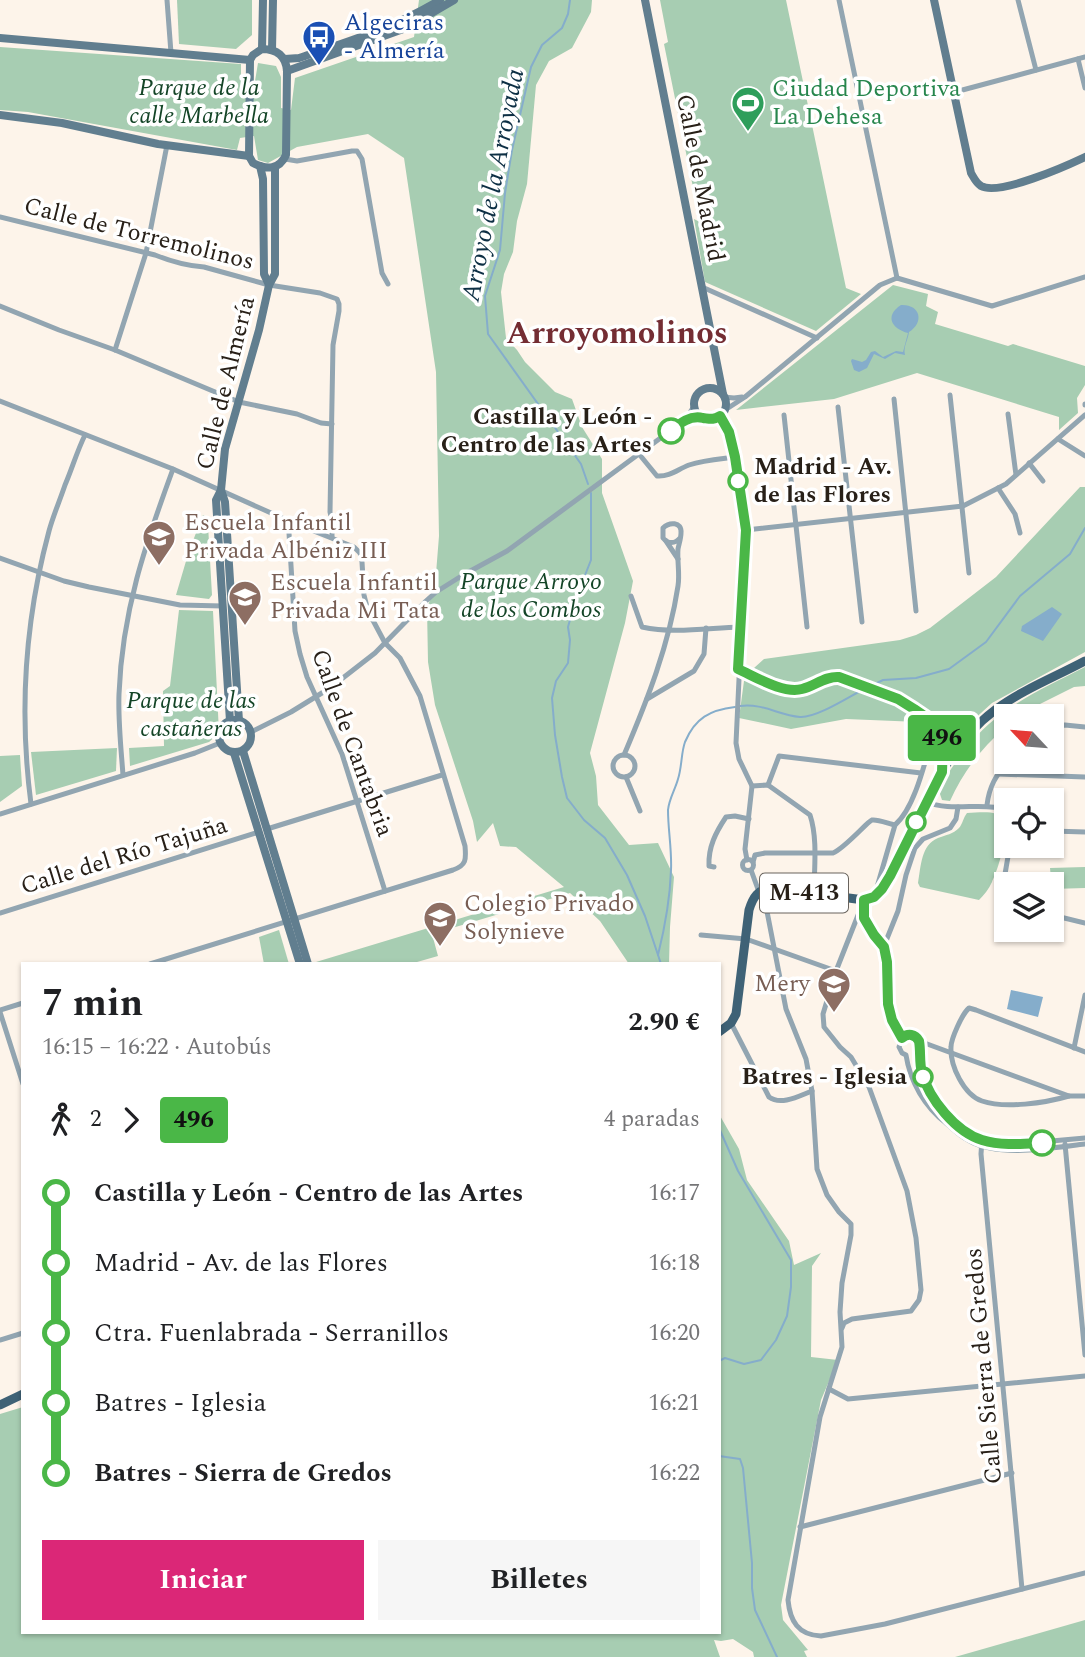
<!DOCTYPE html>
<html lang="es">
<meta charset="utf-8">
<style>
:root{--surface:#fff;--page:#f6f6f6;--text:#202124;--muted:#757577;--accent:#db2777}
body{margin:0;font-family:Spectral,serif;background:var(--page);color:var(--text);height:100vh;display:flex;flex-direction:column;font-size:26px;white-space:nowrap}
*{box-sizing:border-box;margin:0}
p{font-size:23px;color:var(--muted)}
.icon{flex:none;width:38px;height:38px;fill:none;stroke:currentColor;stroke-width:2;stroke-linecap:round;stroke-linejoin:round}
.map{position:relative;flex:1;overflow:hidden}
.details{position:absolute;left:21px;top:962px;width:700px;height:672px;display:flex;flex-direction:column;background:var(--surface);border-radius:0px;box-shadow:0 2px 5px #0004}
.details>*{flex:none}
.badge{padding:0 14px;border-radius:5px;font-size:24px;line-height:46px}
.needle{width:46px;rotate:296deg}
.buttons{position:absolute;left:994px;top:704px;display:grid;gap:14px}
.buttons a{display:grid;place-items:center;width:70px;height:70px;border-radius:0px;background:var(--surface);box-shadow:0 2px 5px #0004;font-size:35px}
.map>.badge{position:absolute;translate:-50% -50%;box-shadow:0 0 0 4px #fff}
.legs{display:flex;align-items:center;gap:10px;height:77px;padding:0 21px;font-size:23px}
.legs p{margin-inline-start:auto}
.head{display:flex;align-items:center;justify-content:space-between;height:119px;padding:0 21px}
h1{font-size:38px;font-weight:700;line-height:52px}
.cta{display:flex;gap:14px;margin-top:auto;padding:14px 21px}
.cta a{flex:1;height:80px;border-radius:0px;background:var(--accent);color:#fff;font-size:28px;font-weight:700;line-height:80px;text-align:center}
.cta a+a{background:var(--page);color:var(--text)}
ul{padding:0 21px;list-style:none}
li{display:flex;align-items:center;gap:24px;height:70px;font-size:26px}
li i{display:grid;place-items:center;width:10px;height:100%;margin:0 9px;background:currentColor}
li i::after{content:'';width:18px;height:18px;margin:-9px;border:5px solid;border-radius:50%;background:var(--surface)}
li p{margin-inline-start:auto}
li:first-child i{background:linear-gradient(#0000 50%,currentColor 0)}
li:last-child i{background:linear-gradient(currentColor 50%,#0000 0)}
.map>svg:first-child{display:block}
.green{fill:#a7cdb2}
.water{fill:#85adcb}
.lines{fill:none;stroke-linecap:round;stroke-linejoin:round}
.stream{stroke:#85adcb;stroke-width:2}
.street{stroke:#92a5b1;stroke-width:5}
.secondary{stroke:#617e8f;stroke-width:8}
.primary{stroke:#3f6276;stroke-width:9}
.line-1-casing{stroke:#fff;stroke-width:16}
.line-1{stroke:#4ab747;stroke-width:10}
.stop-1-dot{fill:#fff;stroke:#4ab747;stroke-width:3.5}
.labels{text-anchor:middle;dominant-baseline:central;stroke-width:7;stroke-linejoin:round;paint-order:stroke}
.shield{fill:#fff;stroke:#68635d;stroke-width:2}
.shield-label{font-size:23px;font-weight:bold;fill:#282018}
.transit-label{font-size:24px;fill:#164399;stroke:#fff;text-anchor:start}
.park-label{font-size:24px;font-style:italic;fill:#144527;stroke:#fff}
.leisure-label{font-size:24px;fill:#27864d;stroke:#fff;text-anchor:start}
.street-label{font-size:24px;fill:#282018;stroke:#fff}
.stop-label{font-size:24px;font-weight:bold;fill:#282018;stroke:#fff;text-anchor:end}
.education-label{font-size:24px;fill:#785e54;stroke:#fff;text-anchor:start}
.water-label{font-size:26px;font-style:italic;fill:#0d2f44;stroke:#fff}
.district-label{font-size:32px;font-weight:bold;fill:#742d33;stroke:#fff}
</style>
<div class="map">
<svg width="1085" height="1657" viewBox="0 0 1085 1657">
<rect width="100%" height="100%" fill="#fdf4ea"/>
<g class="green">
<path d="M177,0H252V35L236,49L179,44Z"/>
<path d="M419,0H592L591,12L572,48L549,61L536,85L527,184L517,221L513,252L504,274L501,292L506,338L517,350L525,362L555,392L572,399L582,427L602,459V493L633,581L625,623L590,753L596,776L598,805L629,845L658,843L674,877L670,927L669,964H629L600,921L570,893L432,934L438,956L410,964H317L316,962L564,887L516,847L500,846L493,823L477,842L473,821L435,705L428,662L427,608L435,586L439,536L436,372L404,158L368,134L297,147L268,163L258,160L254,136L240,138L237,150L28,112L0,110V47L241,64V90L253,93L258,63L276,66L281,77V108L291,110L295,78L414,37Z"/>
<path d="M660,0H786L846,288L861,294L816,331L705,282L694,219L700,222L664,44L668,42Z"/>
<path d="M893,285L928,294L926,306L938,312L935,324L1008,346L1013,344L1085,366V385L1077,398L1078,413L1059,430V417L917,373L834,399L736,410Z"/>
<path d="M1080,487H1085V652L992,703L959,733L919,722L846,719L791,729L739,718L744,681L754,668L764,659L900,640L916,635L930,628L996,577Z"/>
<path d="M203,515L210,519L211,525H208L212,595L209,599L176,595L189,551Z"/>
<path d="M179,610L213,611L219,733L209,742L130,766L129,748L164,746L163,691L170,686Z"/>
<path d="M1085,667V686L1074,687L1024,712L1019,716H1006V727C982,747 963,772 950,801L942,800L938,788C949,772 960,755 973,740C1002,706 1046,687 1085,667Z"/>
<path d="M117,748L116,771L36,795L31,752Z"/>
<path d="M20,755L22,786L0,802V756Z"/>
<path d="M967,813C976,813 988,811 996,814C1015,820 998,870 992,882C989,889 984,895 979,900L920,887L918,883C921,866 921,845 938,838C946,835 953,834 959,828C963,823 963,818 967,813Z"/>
<path d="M1085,867V888L1052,889L1050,868Z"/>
<path d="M279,930L289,964H264L259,937Z"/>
<path d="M719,1114L739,1149L747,1180L789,1241L794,1265L821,1253L812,1266L811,1357L838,1360L821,1400L781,1605L783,1620L808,1650L804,1651L807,1657H754L753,1652L733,1639L721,1641L714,1640L720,1657H0V1414L23,1407V1633H719Z"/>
<path d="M1085,1620V1657H955Z"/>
</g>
<g class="water">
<path d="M901,305C920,304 925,322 909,332C908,340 903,347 905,355L895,353L885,359L874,354L867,368L859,372L854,370L851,361L852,359L862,362L866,360L871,352L875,351L883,357L896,351L903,352L908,333C892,329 884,316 901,305Z"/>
<path d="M1052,607L1062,614L1043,641L1021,631L1022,626Z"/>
<path d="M1011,990L1043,997L1038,1017L1007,1009Z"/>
</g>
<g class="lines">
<g class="stream">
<path d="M570,0L568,14L562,28L542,45L531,67L512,150L505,193L500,250L485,296L488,334L581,464L588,484"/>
<path d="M591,493V560L576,598L568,627L570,640L568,663L556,681L552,698L555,735L562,777L567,798L584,820L605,838L627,875L645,916L661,964"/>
<path d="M871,686L883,680L916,678L949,669L986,642L1020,596L1070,554L1085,528"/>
<path d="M740,706C763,703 778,715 800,717C817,718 850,696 866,688"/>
<path d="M658,955C665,927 670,899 671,870C672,850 668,830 668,810C669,799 675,790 678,779C682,767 681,753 685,742C695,718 710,710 735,707"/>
<path d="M719,1128L738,1171L791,1260V1287L787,1316L776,1340L761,1360L744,1364L725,1358L719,1361"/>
<path d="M719,1456L740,1459L743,1468L752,1563V1588L755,1610L777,1657"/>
</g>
<g class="street">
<path d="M167,0L171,53"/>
<path d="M839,0L897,278"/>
<path d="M1018,0L1036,70"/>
<path d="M1078,59L1085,88"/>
<path d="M955,92L1085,57"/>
<path d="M285,159L297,161L352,151H357L362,159L382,273L388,284"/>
<path d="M0,217L155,255C170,261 187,266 204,267L269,285L320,293L337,299L339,304V311L333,345L330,512L332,521V537"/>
<path d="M897,278L992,306L1085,277"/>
<path d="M702,287L817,338"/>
<path d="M0,306L59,330L115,350L239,402L297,414L321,423L332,424"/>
<path d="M115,350L146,253L167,145"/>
<path d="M950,395L969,573"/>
<path d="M724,397L734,398L742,397"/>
<path d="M894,399L916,611"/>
<path d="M0,401L173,469L291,522L354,547L360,553L362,562L364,595L368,611L385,643L400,658L420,696L465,846C466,859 467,865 453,870L150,964"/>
<path d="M1085,404V405"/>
<path d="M838,407L862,622"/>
<path d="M725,410L745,397L880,285L897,278"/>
<path d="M1008,414L1016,475"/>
<path d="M784,415L807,627"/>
<path d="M720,416L729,432L735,457L746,530L736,743L739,759L752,786L745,849L747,860"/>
<path d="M685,420L702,417"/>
<path d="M1058,439L1085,456"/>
<path d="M639,454L657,476C670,477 678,469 689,465C704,460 720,459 735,457"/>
<path d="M1029,463L1043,481"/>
<path d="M998,488L1015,514L1020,533"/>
<path d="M291,522L289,533L295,631L300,654L307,677L342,754L385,891"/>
<path d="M746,530L963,506L1006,484L1085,415"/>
<path d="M666,541L678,559"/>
<path d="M0,558L64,581L89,587L180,605L223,606"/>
<path d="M631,596L642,627C673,634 708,628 740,627"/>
<path d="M739,669C756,677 783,694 802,689C815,686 825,676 839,677L898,699L936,724L959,747"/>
<path d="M647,699L694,671L704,654L706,628"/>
<path d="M1052,728L1065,725L1085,727"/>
<path d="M940,731L943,742L942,770"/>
<path d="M251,732L291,712L330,688L375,653L426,601L436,592L463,575L507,551L685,420L695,405"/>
<path d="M947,734L955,736L971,731"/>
<path d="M624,755C647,701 669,645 678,586C680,574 677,561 678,549C679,544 681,538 681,533C682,521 669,522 663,528V538C668,544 675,544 680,538"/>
<circle cx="624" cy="766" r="11"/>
<path d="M998,774L1085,777"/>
<path d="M123,775C121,748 118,721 119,694C122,612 145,545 173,469"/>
<path d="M626,777L640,811"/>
<path d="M768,785L779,756L921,773"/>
<path d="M752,786L768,785L810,815C818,839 814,869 814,895"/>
<path d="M926,802C952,812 980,802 1006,809"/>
<path d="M31,804C19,712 25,620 49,531C53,516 60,500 65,485C72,469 77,451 85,435"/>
<path d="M987,805C989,787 996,775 1008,761"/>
<path d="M0,814L195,753L220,743"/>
<path d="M267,829L442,775"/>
<path d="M1052,831L1085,832"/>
<circle cx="748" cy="865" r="5.5"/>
<path d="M753,862L755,855L765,853H833C845,848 868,821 872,820C878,819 889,824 895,825"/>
<path d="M714,867L709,866C708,847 716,832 726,817L735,816L749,819"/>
<path d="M751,870L759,892"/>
<path d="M763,891L786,1009L806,1059L812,1091L817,1169L827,1195L839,1212L851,1224V1235L842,1283L840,1312L842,1347L820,1417L788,1600C790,1621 798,1635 821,1636L885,1624L1085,1573"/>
<path d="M875,894L895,825C917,806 927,752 936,724"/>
<path d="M864,904C865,923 872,932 884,946"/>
<path d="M1006,904L1000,903L1010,845"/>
<path d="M0,913L259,832"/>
<path d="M1052,915L1085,923"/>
<path d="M701,935L746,939L836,971"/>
<path d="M0,1010L23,1003"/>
<path d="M0,1012L23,1084"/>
<path d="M731,1023L769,1097C781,1106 799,1096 812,1091"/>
<path d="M902,1038L892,1020L888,1004L887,962L884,946L898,911L906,875L915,848L923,839L950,828L956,819L958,807"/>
<path d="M902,1038L911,1034L917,1038L920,1045V1065L926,1086L937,1104L950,1119L975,1137L1002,1143L1018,1144L1085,1138"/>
<path d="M902,1038L899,1047L902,1053L906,1055C910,1082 925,1107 946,1123C953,1129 960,1136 968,1140C998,1158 1052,1148 1085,1144"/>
<path d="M919,1041L1069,1096H1085"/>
<path d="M1074,1048L1085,995"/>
<path d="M1069,1096C1045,1103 1005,1109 982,1101C964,1095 950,1066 951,1047C951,1039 962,1014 969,1008L976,1010L1085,1052"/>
<path d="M982,1140L981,1154L1022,1589"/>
<path d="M1065,1144L1085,1355"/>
<path d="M842,1328L844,1323L852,1319L911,1311L919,1300L921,1290L916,1238L907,1191L869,1087L851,1057L840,1047L824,1027L823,1014L836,971L864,900"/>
<path d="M0,1340L23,1333"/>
<path d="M829,1389L848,1399L1085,1376"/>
<path d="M800,1527L1012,1473"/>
</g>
<g class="secondary">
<path d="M645,0L723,394"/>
<path d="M934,0L971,173C974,178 976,183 981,186C999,196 1066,166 1085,157"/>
<path d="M0,38L250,60"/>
<path d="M262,49C277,49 286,56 287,71L286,155C279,170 267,170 253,163L249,156L250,60L253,55Z"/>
<path d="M262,49L263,0"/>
<path d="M272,50L273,0"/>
<path d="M285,59L299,58C347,42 396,27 440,0"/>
<path d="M287,71L406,28L454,0"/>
<path d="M0,115L62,123L158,144L249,156"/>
<path d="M260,166L263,179L264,274L269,285"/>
<circle cx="710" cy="404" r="16"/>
<path d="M221,490L225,502L239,721"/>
<circle cx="235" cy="736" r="16"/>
<path d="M230,721L216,500L221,490L225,449L259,330L269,285L275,274V167"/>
<path d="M243,751L308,964"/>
<path d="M234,753L300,964"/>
</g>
<g class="primary">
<path d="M719,1032L731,1023L736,1014L749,910C753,897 758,889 772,888L864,900C877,899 884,887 890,876C918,819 943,749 995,710C1022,690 1055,677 1085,661"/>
<path d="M0,1405L23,1394"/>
</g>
</g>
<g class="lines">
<defs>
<path id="line-1" d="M671,431C680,423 690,415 703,418C711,419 713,420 720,416L729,432L735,457L746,530L738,669C756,677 783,694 802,689C815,686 825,676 839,677L898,699L914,709L936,724L939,728L943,742L942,772L890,876L882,889L874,897L864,900V918L874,935L884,947L887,962L888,1004L892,1020L902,1038C908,1033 915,1034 919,1041C921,1052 919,1062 922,1073C929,1099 956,1132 982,1140C1002,1146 1022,1144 1042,1143"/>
</defs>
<use href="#line-1" class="line-1-casing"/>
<use href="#line-1" class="line-1"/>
</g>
<defs>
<symbol id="bus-pin" viewBox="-11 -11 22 30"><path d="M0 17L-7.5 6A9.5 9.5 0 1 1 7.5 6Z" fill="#1a4fb4" stroke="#fff"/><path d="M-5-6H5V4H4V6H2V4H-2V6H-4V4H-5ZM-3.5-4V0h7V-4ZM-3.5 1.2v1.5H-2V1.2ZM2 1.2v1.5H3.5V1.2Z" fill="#fff"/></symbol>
<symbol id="stadium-pin" viewBox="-11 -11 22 30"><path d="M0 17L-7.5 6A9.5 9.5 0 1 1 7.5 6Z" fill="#2e9e5b" stroke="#fff"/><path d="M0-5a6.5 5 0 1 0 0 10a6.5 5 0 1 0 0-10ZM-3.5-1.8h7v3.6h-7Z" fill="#fff"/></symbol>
<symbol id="school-pin" viewBox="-11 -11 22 30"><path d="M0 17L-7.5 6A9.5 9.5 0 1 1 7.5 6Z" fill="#8d6e63" stroke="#fff"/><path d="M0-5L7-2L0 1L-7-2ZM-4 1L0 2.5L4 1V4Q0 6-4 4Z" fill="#fff"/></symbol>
</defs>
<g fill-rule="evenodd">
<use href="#bus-pin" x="300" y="18" width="38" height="52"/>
<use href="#stadium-pin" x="729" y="84" width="38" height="52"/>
<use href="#school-pin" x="140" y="518" width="38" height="52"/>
<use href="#school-pin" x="226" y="578" width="38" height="52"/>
<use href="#school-pin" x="421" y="899" width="38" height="52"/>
<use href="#school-pin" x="815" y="965" width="38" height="52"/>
</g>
<g class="stop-1-dot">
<circle cx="671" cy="431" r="12"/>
<circle cx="738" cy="481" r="9"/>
<circle cx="916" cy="822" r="9"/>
<circle cx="923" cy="1077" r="9"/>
<circle cx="1042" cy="1143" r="12"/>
</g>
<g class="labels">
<rect class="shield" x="760" y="873.5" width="88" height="39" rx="5"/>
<g class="shield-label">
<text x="804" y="893">M-413</text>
</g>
<g class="transit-label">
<text x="344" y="23">Algeciras<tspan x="344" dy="28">- Almería</tspan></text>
</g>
<g class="park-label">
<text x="199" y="88">Parque de la<tspan x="199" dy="28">calle Marbella</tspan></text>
<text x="531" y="582">Parque Arroyo<tspan x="531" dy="28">de los Combos</tspan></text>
<text x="191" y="701">Parque de las<tspan x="191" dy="28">castañeras</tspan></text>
</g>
<g class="leisure-label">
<text x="772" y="89">Ciudad Deportiva<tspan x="772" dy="28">La Dehesa</tspan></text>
</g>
<g class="street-label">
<text transform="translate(700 178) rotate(79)">Calle de Madrid</text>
<text transform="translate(139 234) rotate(14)">Calle de Torremolinos</text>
<text transform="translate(226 383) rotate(-76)">Calle de Almería</text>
<text transform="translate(352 743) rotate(70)">Calle de Cantabria</text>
<text transform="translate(124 856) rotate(-17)">Calle del Río Tajuña</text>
<text transform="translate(984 1366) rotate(-95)">Calle Sierra de Gredos</text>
</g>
<g class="stop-label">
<text x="652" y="417">Castilla y León -<tspan x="652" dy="28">Centro de las Artes</tspan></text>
<text x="754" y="467" text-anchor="start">Madrid - Av.<tspan x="754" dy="28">de las Flores</tspan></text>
<text x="907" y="1077">Batres - Iglesia</text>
</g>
<g class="education-label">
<text x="184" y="523">Escuela Infantil<tspan x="184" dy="28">Privada Albéniz III</tspan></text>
<text x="270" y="583">Escuela Infantil<tspan x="270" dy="28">Privada Mi Tata</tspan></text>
<text x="464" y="904">Colegio Privado<tspan x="464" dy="28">Solynieve</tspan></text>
<text x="810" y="984" text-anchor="end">Mery</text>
</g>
<g class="water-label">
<text transform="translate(493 185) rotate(-79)">Arroyo de la Arroyada</text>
</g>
<g class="district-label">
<text x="617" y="333">Arroyomolinos</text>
</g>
</g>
</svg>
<div class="buttons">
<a><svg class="needle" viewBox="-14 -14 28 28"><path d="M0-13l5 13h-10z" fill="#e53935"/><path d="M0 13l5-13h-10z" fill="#757577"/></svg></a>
<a><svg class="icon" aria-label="locate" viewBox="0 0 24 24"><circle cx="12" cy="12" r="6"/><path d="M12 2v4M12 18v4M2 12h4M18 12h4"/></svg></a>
<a><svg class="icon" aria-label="layers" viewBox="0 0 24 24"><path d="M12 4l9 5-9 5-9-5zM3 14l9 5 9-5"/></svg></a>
</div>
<b class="badge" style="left:942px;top:738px;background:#4ab747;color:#111">496</b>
<section class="details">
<div class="head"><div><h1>7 min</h1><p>16:15 – 16:22 · Autobús</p></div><b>2.90 €</b></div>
<div class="legs"><svg class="icon" aria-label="walk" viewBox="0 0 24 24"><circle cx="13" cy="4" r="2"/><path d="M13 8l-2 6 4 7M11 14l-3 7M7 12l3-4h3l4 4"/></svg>2<svg class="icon" aria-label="forward" viewBox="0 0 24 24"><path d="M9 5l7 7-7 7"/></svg><b class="badge" style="background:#4ab747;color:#111">496</b><p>4 paradas</p></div>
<ul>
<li><i style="color:#4ab747"></i><b>Castilla y León - Centro de las Artes</b><p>16:17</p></li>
<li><i style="color:#4ab747"></i><span>Madrid - Av. de las Flores</span><p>16:18</p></li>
<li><i style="color:#4ab747"></i><span>Ctra. Fuenlabrada - Serranillos</span><p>16:20</p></li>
<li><i style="color:#4ab747"></i><span>Batres - Iglesia</span><p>16:21</p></li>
<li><i style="color:#4ab747"></i><b>Batres - Sierra de Gredos</b><p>16:22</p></li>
</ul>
<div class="cta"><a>Iniciar</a><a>Billetes</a></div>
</section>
</div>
